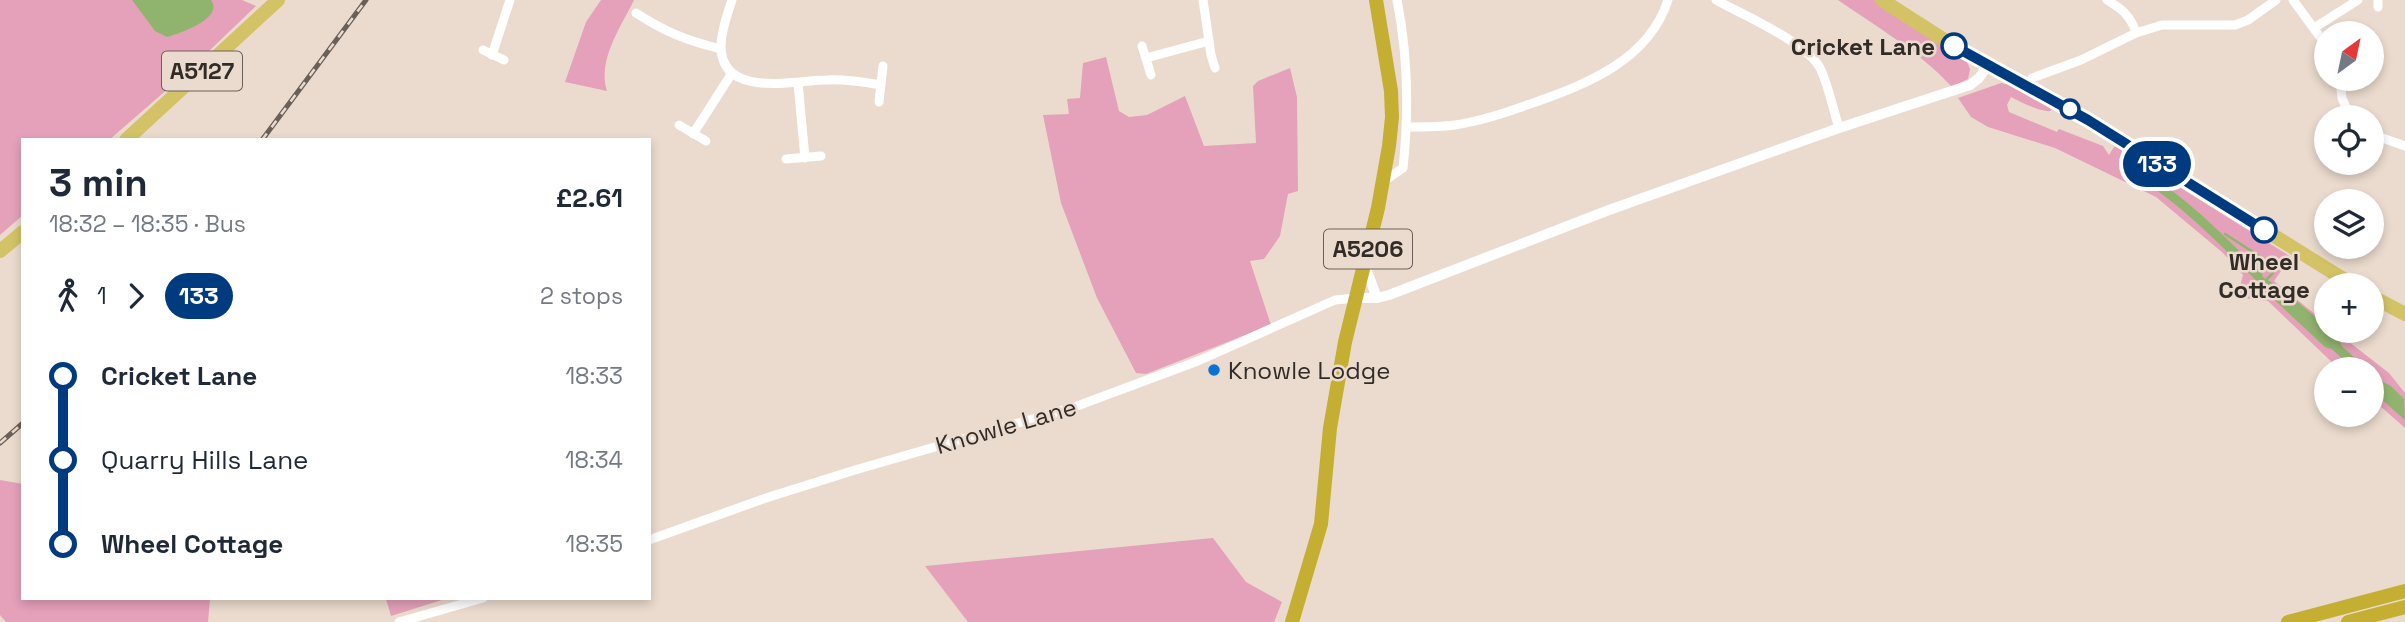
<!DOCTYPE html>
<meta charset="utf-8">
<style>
:root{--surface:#fff;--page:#f2f2f3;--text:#1f2937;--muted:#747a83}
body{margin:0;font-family:"Space Grotesk",sans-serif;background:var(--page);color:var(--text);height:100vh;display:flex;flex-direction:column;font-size:26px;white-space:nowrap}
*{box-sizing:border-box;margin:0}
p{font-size:23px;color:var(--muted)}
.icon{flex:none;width:38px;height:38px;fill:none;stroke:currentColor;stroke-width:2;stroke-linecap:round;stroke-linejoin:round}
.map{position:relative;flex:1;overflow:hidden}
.sheet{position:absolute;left:21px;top:138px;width:630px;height:462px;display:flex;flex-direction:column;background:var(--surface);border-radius:0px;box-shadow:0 4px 10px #0003}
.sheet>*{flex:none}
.badge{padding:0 14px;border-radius:23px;font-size:24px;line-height:46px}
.needle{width:46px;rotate:33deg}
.buttons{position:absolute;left:2314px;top:21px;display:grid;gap:14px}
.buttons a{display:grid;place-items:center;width:70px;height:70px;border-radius:50%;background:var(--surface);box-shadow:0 4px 10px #0003;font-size:35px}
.map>.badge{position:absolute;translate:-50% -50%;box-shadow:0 0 0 4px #fff}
.legs{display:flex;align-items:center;gap:10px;height:77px;padding:0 28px;font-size:23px}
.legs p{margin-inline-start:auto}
.headline{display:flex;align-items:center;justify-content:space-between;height:119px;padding:0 28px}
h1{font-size:38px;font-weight:700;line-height:52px}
ul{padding:0 28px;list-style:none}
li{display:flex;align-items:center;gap:24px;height:84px;font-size:26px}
li i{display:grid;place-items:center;width:10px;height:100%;margin:0 9px;background:currentColor}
li i::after{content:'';width:18px;height:18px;margin:-9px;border:5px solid;border-radius:50%;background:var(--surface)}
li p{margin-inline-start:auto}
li:first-child i{background:linear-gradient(#0000 50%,currentColor 0)}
li:last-child i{background:linear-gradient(currentColor 50%,#0000 0)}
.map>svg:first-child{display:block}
.green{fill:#e5a1b9}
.water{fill:#90b46e}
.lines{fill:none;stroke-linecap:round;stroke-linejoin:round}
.stream{stroke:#90b46e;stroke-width:2.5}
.canal{stroke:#90b46e;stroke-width:9}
.minor{stroke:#fff;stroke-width:9}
.tertiary{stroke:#fff;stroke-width:10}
.primary{stroke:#d3c366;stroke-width:14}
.trunk{stroke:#c4af33;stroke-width:14}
.rail-casing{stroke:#696059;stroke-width:5}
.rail{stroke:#ebdbce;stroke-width:2.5;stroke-dasharray:8;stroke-linecap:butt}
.line-1-casing{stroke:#fff;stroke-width:16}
.line-1{stroke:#003b80;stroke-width:10}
.stop-1-dot{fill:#fff;stroke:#003b80;stroke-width:3.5}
.poi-dot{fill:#0972da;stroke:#ebdbce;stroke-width:2.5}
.labels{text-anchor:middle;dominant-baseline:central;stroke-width:5;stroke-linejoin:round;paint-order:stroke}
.shield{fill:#ebdbce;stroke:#6a6059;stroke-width:2}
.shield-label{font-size:23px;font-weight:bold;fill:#322c27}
.stop-label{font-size:24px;font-weight:bold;fill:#322c27;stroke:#ebdbce;text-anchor:end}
.poi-label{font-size:24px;fill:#322c27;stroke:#ebdbce;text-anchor:start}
.street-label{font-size:24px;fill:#322c27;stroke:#ebdbce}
</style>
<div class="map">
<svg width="2405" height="622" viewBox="0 0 2405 622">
<rect width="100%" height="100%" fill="#ebdbce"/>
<g class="green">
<path d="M0,0H242L256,6L185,74L109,140H23V215L0,235Z"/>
<path d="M601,0H634C621,27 597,60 607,91L565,82L586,22Z"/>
<path d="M1838,0H1875L1966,59L1970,69L1968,79L1952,87C1919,51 1878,28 1838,0Z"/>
<path d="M1106,57L1119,111L1129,117L1147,115L1185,96L1204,146L1256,143L1253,86L1258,81L1290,68L1297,97L1298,191L1288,194L1280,236L1264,259L1250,261L1271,325L1146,374L1136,373L1097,298L1061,203L1043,115L1069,114L1067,99L1080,98L1083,63Z"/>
<path d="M2001,83L2014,86L2052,109L2050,111C2042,113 2019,101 2011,97L2007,105L2009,112L2057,132L2059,129L2103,146L2109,155L2114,147L2119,146L2150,165L2152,170L2291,257L2274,281L2326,323V331H2335L2389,373L2405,393V428L2371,398V369H2339L2268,301L2243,298L2239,290L2243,275L2223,253L2156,197L2055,148L1988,127L1971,117L1958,98Z"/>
<path d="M0,480L23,484V598L210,599L208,622H6L0,615Z"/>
<path d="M1213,538L1246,582L1282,602L1274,622H968L925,566Z"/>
<path d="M386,599V598L445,599L391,616Z"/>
</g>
<g class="water">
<path d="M132,0H211C224,18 181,33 167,37L155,31Z"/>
<path d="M2253,267L2264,278L2280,287L2326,326V331H2332L2343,338L2340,341L2343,350L2341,352L2325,347L2266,292L2260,282L2248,270Z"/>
<path d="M2371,376L2391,386L2404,399L2405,420C2393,409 2371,394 2371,376Z"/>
</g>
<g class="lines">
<path class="stream" d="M2225,234L2267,261L2273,273L2266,280"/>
<g class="canal">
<path d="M2139,173C2184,201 2221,239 2258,276"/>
<path d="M2333,344L2360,369"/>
</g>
<g class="minor">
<path d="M732,0C727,15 721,32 721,48C723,99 796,80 827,80C845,79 863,82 881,85"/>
<path d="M1203,0L1211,55L1215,68"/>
<path d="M1716,0C1743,15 1809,43 1821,70C1829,88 1833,109 1839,128"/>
<path d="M2107,0C2122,9 2131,16 2136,33"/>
<path d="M2293,0L2326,45"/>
<path d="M2378,7V0"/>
<path d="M636,13C665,32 688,41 721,49"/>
<path d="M2314,28L2358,0"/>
<path d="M1142,46L1151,75"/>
<path d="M483,50L504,60"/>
<path d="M492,55L510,0"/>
<path d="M1146,58L1209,41"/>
<path d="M2340,79L2342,98L2350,117"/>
<path d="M798,83L805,158"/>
<path d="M2027,86L2032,78L2081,60L2136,33L2162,25H2235L2248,20L2276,0"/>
<path d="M879,102L883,66"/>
<path d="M679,125L706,141"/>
<path d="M1407,127C1423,127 1440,127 1455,125C1482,121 1507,112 1533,103C1587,84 1649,60 1668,0"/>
<path d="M693,134L732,73"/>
<path d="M2371,134L2405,146"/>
<path d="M786,159L821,156"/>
<path d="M1384,181L1403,168C1409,112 1408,55 1397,0"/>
<path d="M649,540L763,499L855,470L1077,406L1198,361L1335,300L1356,298"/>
<path d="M399,622L483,598"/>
</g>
<g class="tertiary">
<path d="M1364,263L1377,298"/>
<path d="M1356,298H1377L1389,295L1609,210L1839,128L1970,85L1979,78L1988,65"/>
</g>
<g class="primary">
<path d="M1882,0L1963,52L2088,120L2353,285"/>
<path d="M126,140L278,0"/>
<path d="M0,251L23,232"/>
<path d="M2371,296L2405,314"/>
</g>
<g class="trunk">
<path d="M1292,622L1321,524L1330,428L1345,342L1378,208L1389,146L1392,117L1391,91L1376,0"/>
<path d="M2288,622L2405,591"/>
<path d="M2348,622L2405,607"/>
</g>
<defs>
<g id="rail">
<path d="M262,140L366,0"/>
<path d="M0,443L23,423"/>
</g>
</defs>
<use href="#rail" class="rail-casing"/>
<use href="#rail" class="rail"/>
</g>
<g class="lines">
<defs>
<path id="line-1" d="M1954,46L2088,120L2264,230"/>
</defs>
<use href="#line-1" class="line-1-casing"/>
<use href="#line-1" class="line-1"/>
</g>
<g class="stop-1-dot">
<circle cx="1954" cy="46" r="12"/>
<circle cx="2070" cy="109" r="9"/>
<circle cx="2264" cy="230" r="12"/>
</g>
<circle class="poi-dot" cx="1214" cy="370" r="7"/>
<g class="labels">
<g class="shield">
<rect x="162" y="51.5" width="80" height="39" rx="5"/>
<rect x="1324" y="229.5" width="88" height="39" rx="5"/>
</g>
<g class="shield-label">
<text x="202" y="71">A5127</text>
<text x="1368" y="249">A5206</text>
</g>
<g class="stop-label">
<text x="1935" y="46">Cricket Lane</text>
<text x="2264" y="261" text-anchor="middle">Wheel<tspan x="2264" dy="28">Cottage</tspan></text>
</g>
<g class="poi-label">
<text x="1228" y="370">Knowle Lodge</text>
</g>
<g class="street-label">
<text transform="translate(1006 426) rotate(-16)">Knowle Lane</text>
</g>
</g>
</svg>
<div class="buttons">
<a><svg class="needle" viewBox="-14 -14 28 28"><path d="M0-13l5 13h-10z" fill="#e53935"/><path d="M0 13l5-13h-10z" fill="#747a83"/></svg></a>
<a><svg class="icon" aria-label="locate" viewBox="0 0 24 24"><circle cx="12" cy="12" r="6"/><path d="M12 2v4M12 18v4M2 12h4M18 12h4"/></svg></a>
<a><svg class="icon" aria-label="layers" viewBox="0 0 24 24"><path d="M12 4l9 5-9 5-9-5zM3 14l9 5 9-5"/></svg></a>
<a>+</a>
<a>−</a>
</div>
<b class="badge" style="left:2157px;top:164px;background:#003b80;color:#fff">133</b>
<section class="sheet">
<div class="headline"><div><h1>3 min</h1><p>18:32 – 18:35 · Bus</p></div><b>£2.61</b></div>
<div class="legs"><svg class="icon" aria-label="walk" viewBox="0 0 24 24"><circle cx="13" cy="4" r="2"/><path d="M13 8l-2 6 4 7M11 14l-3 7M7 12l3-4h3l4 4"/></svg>1<svg class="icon" aria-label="forward" viewBox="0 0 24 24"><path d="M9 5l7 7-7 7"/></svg><b class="badge" style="background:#003b80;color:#fff">133</b><p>2 stops</p></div>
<ul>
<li><i style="color:#003b80"></i><b>Cricket Lane</b><p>18:33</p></li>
<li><i style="color:#003b80"></i><span>Quarry Hills Lane</span><p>18:34</p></li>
<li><i style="color:#003b80"></i><b>Wheel Cottage</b><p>18:35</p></li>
</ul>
</section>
</div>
